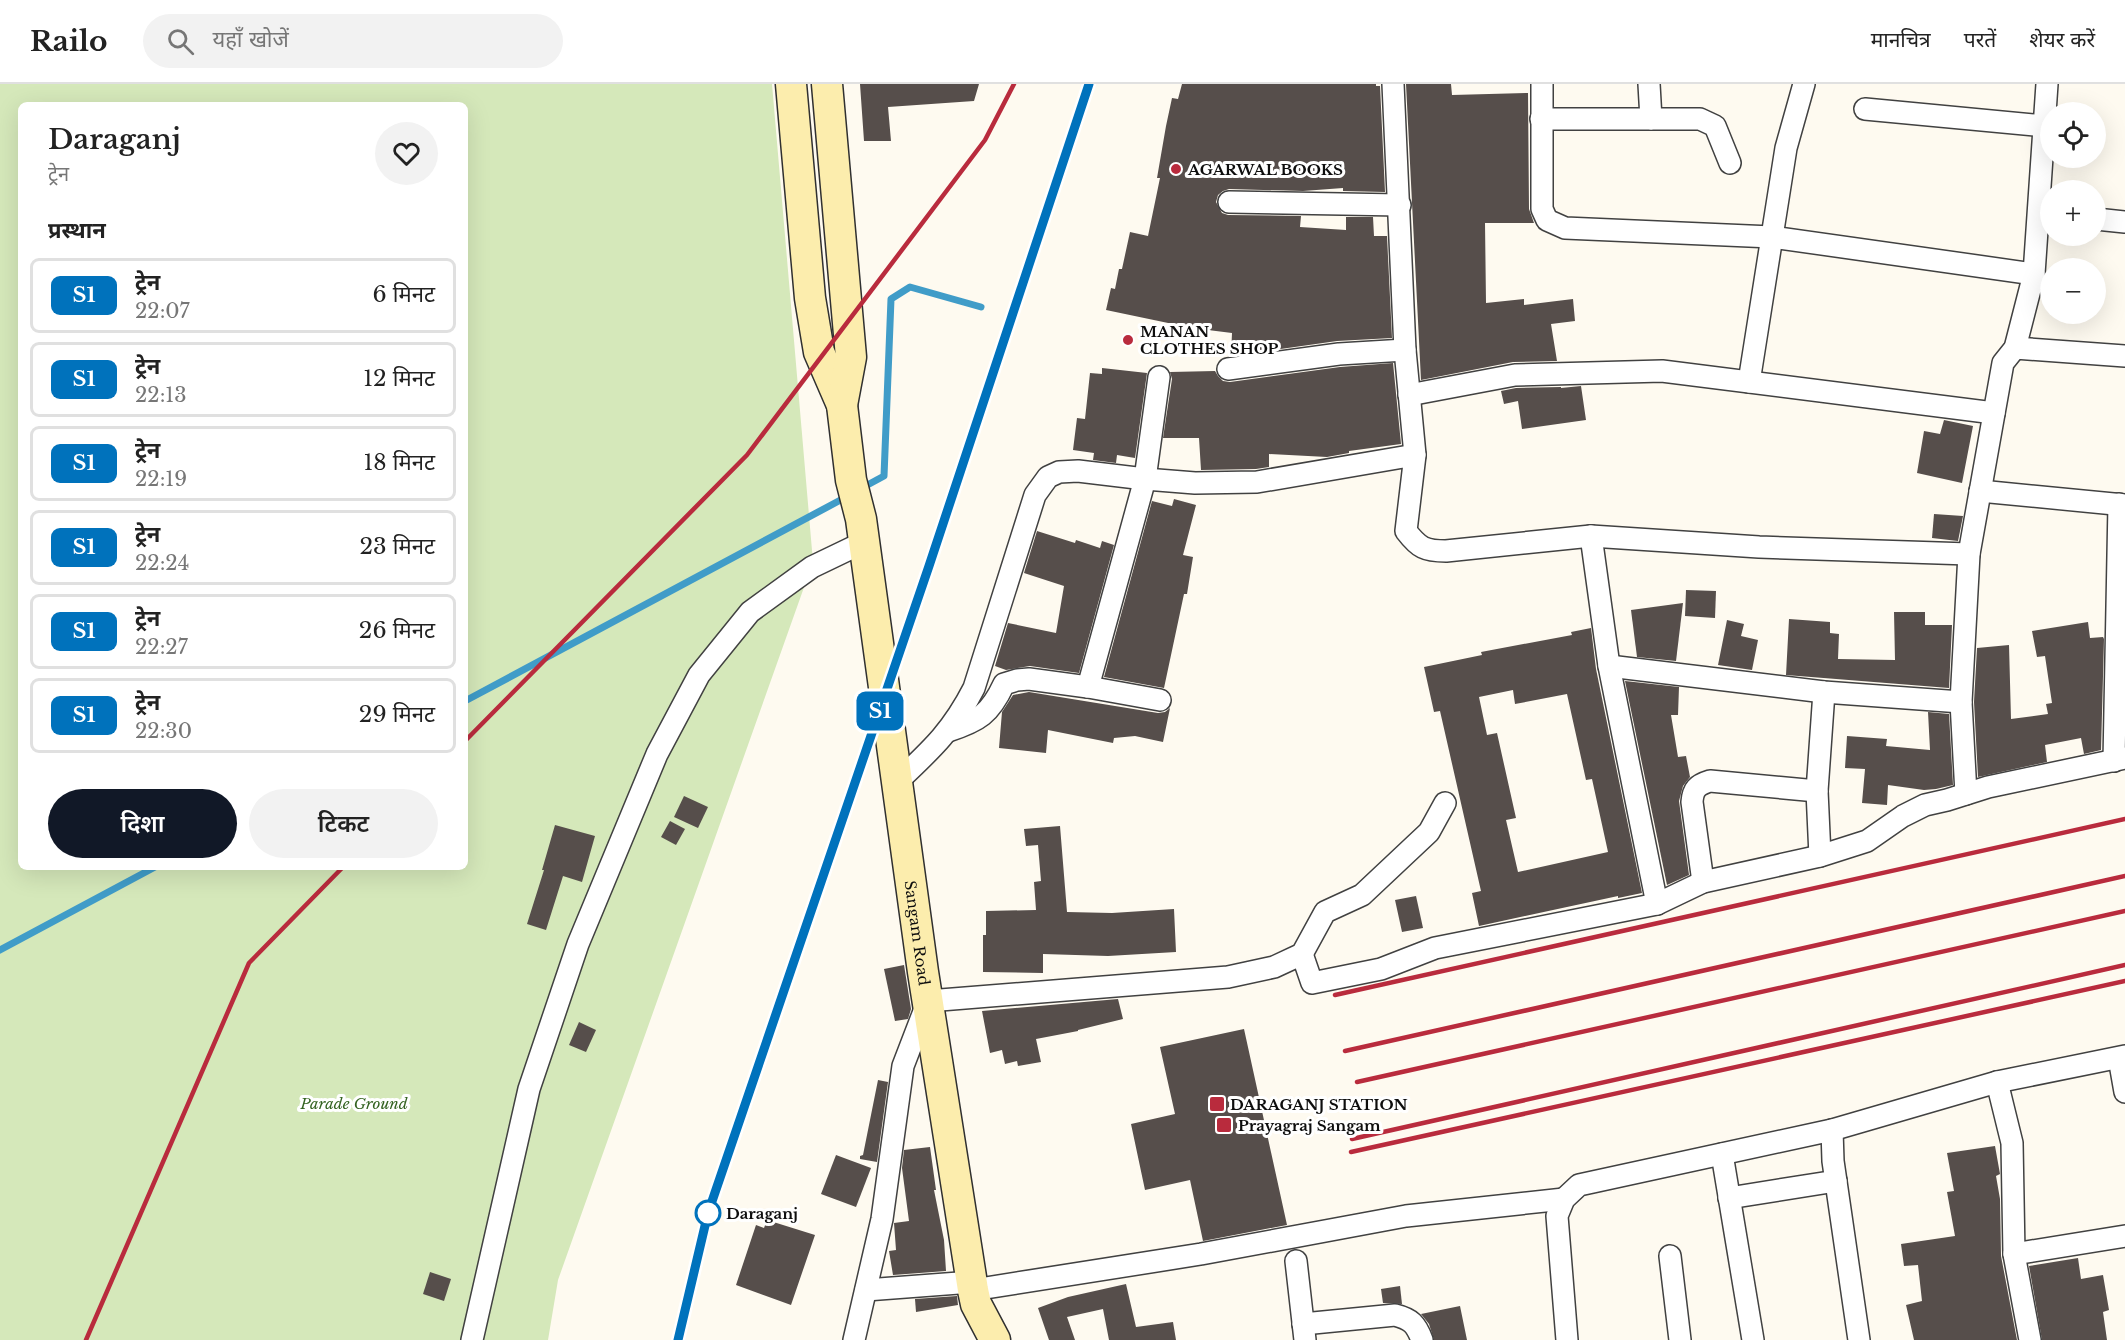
<!DOCTYPE html>
<html lang="hi">
<meta charset="utf-8">
<style>
:root{--surface:#fff;--page:#f2f2f2;--text:#222;--muted:#767676;--line:#e0e0e0;--accent:#111827}
body{margin:0;font-family:"Libre Baskerville","Noto Sans Devanagari",serif;background:var(--page);color:var(--text);height:100vh;display:flex;flex-direction:column;font-size:22px;white-space:nowrap}
*{box-sizing:border-box;margin:0}
p{font-size:20px;color:var(--muted)}
.icon{flex:none;width:33px;height:33px;fill:none;stroke:currentColor;stroke-width:2;stroke-linecap:round;stroke-linejoin:round}
.map{position:relative;flex:1;overflow:hidden}
.side{position:absolute;left:18px;top:18px;width:450px;height:768px;display:flex;flex-direction:column;background:var(--surface);border-radius:9px;box-shadow:0 6px 24px #0002}
.side>*{flex:none}
.badge{padding:0 12px;border-radius:9px;font-size:21px;line-height:39px}
.buttons{position:absolute;left:2040px;top:18px;display:grid;gap:12px}
.buttons a{display:grid;place-items:center;width:66px;height:66px;border-radius:50%;background:var(--surface);box-shadow:0 6px 24px #0002;font-size:30px}
.map>.badge{position:absolute;translate:-50% -50%;box-shadow:0 0 0 3px #fff}
h2{padding:0 30px;font-size:22px;line-height:54px}
.round{display:grid;place-items:center;flex:none;width:63px;height:63px;border-radius:32px;background:var(--page)}
.head{display:flex;align-items:center;justify-content:space-between;height:102px;padding:0 30px}
h1{font-size:28px;font-weight:600;line-height:45px}
.cta{display:flex;gap:12px;margin-top:auto;padding:12px 30px}
.cta a{flex:1;height:69px;border-radius:36px;background:var(--accent);color:#fff;font-size:24px;font-weight:600;line-height:69px;text-align:center}
.cta a+a{background:var(--page);color:var(--text)}
ul{padding:0;list-style:none}
li{display:flex;align-items:center;gap:18px;height:75px;margin:0 12px 9px;padding:0 18px;border:3px solid var(--line);border-radius:9px}
li div{flex:1}
li b{display:block;font-size:22px}
li em{font-style:normal}
li .badge{min-width:66px;font-weight:700;text-align:center}
header{display:flex;align-items:center;gap:36px;box-sizing:border-box;height:84px;padding:0 30px;background:var(--surface);border-bottom:2px solid var(--line)}
header strong{font-size:28px}
nav{display:flex;gap:33px;margin-inline-start:auto;font-size:21px}
.search{width:420px;height:54px;background:var(--page);display:flex;align-items:center;gap:15px;box-sizing:border-box;padding:0 21px;border-radius:33px;color:var(--muted);font-size:22px}
.map>svg:first-child{display:block}
.green{fill:#d5e8ba;fill-rule:evenodd}
.lines{fill:none;stroke-linecap:round;stroke-linejoin:round}
.stream{stroke:#409cc8;stroke-width:7}
.building{fill:#564e4b;fill-rule:evenodd}
.street-casing{stroke:#414141;stroke-width:24}
.secondary-casing{stroke:#303030;stroke-width:33}
.street{stroke:#fff;stroke-width:21}
.secondary{stroke:#fcedad;stroke-width:30}
.rail{stroke:#b92b3d;stroke-width:4.5}
.line-casing{stroke:#fff;stroke-width:14}
.line{stroke:#0072bc;stroke-width:9}
.poi-dot{fill:#b92b3d;stroke:#fff;stroke-width:2}
.stop-dot{fill:#fff;stroke:#0072bc;stroke-width:3}
.labels{text-anchor:middle;dominant-baseline:central;stroke-width:6;stroke-linejoin:round;paint-order:stroke}
.poi-label{font-size:15px;font-weight:bold;fill:#0e0e0e;stroke:#fff;text-anchor:start}
.street-label{font-size:15px;fill:#0e0e0e;stroke:#fff}
.park-label{font-size:15px;font-style:italic;fill:#346321;stroke:#fff}
.stop-label{font-size:15px;font-weight:bold;fill:#0e0e0e;stroke:#fff;text-anchor:start}
</style>
<header>
<strong>Railo</strong>
<div class="search"><svg class="icon" aria-label="search" viewBox="0 0 24 24"><circle cx="10" cy="10" r="6"/><path d="M15 15l6 6"/></svg>यहाँ खोजें</div>
<nav><a>मानचित्र</a><a>परतें</a><a>शेयर करें</a></nav>
</header>
<div class="map">
<svg width="2125" height="1256" viewBox="0 0 2125 1256">
<rect width="100%" height="100%" fill="#fefaf0"/>
<path class="green" d="M0,0H772L813,478L558,1196L548,1256H0ZM21,21H465V783H21Z"/>
<g class="lines">
<g class="stream">
<path d="M860,405L884,392L891,215L910,203L981,223"/>
<path d="M465,617L848,412"/>
<path d="M0,866L155,783"/>
</g>
</g>
<g class="building">
<path d="M860,0H979L974,17L888,23L891,57H864Z"/>
<path d="M1182,0H1376V2H1380L1385,108L1343,107V104L1303,107L1229,105L1223,107L1218,111L1216,118L1222,129L1228,131L1301,132L1300,143L1346,146V133H1373L1374,152H1387L1392,254L1337,257L1231,272L1232,249L1192,244L1106,226L1111,204L1115,205L1119,185H1122L1130,148L1148,152L1160,94H1157L1166,42L1172,14L1178,15Z"/>
<path d="M1406,0H1451L1452,11L1528,9L1529,125L1534,139H1485L1486,219L1524,215V221L1573,215L1575,237L1551,240L1557,277L1513,278L1421,296Z"/>
<path d="M1393,279L1401,360L1349,367V369L1327,373L1269,370V383L1256,385L1201,386L1199,354H1163L1172,295L1170,288L1215,287L1218,292L1223,297L1230,298L1340,283Z"/>
<path d="M1102,284L1147,289L1135,374L1117,371L1116,379L1093,376L1094,369L1073,366L1077,334L1085,335L1090,289L1102,290Z"/>
<path d="M1581,302L1586,336L1522,345L1518,317L1504,320L1501,307L1516,304L1561,303V304Z"/>
<path d="M1944,336L1973,342L1962,399L1917,389L1924,347L1940,350Z"/>
<path d="M1174,415L1196,421L1183,471L1193,473L1187,510H1184L1164,604L1104,593L1152,417L1172,422Z"/>
<path d="M1934,430L1963,432L1958,457L1932,454Z"/>
<path d="M1037,447L1075,459L1076,456L1100,464L1102,457L1114,461L1079,589L1030,582L1006,586L995,582L1008,539L1056,549L1064,502L1024,489Z"/>
<path d="M1686,506L1716,507L1715,534L1685,532Z"/>
<path d="M1683,519L1676,577L1637,573L1631,526Z"/>
<path d="M1894,528H1925V541H1952L1949,604L1786,591L1789,535L1830,538V549L1839,550L1838,575L1895,576Z"/>
<path d="M1727,536L1744,540L1741,552L1758,556L1752,586L1718,581Z"/>
<path d="M2088,538L2090,554L2103,553L2104,555L2101,666L2084,670L2081,654L2045,661L2047,678L1978,693L1974,618L1977,564L2009,561L2011,635L2048,630L2046,620L2052,619L2045,572L2037,573L2032,547Z"/>
<path d="M1591,544L1596,585L1642,809L1618,814V812L1479,842L1472,809L1481,807L1440,627L1434,628L1424,583L1482,571L1481,568L1572,551L1571,548ZM1513,606L1515,620L1567,610L1586,696L1592,695L1608,768L1518,788L1506,736L1516,734L1497,649L1487,651L1479,613Z"/>
<path d="M1625,597L1679,603L1678,631H1671L1678,673L1686,672L1690,693L1683,702L1679,717L1689,791L1667,801Z"/>
<path d="M1029,608L1158,629L1165,628L1170,624L1163,658L1135,652L1114,654L1113,659L1048,646L1046,669L999,664L1002,628L1013,611Z"/>
<path d="M1928,628L1949,630L1953,701L1936,705L1924,706L1888,701L1887,721L1862,719L1865,685L1845,684L1847,652L1887,655L1886,662L1930,666Z"/>
<path d="M684,712L708,723L698,744L674,733Z"/>
<path d="M670,737L685,745L676,761L661,753Z"/>
<path d="M555,741L595,752L582,798L563,792L546,846L527,840L544,786H542Z"/>
<path d="M1060,742L1067,828L1112,829L1174,825L1176,868L1108,872L1043,870V889L983,888V851H986V827L1036,826L1034,798L1041,797L1038,761L1026,762L1024,745Z"/>
<path d="M1416,812L1423,844L1402,848L1395,816Z"/>
<path d="M904,881L911,925L908,935L895,937L884,885Z"/>
<path d="M1118,915L1123,935L1078,946V947L1036,955L1041,978L1018,982L1017,977L1005,980L1002,966L990,969L982,927Z"/>
<path d="M579,938L596,946L586,968L569,961Z"/>
<path d="M1244,945L1287,1141L1203,1157L1190,1096L1145,1106L1131,1040L1175,1030L1160,963Z"/>
<path d="M878,996L888,998L877,1078L860,1075V1072L863,1071Z"/>
<path d="M1995,1062L2000,1090L1996,1092L2000,1115L2001,1172L2017,1256H1914L1906,1221L1922,1217L1918,1181L1904,1182L1901,1160L1955,1152L1947,1108L1954,1107L1947,1069Z"/>
<path d="M930,1063L936,1106H934L944,1156L946,1187L893,1191L889,1167L896,1166L894,1139L909,1137L902,1084L904,1066Z"/>
<path d="M836,1071L871,1084L856,1123L821,1110Z"/>
<path d="M767,1136L815,1151L791,1221L736,1201L756,1141L764,1144Z"/>
<path d="M2078,1174L2081,1195L2103,1191L2109,1226L2103,1228L2107,1256H2042L2029,1182Z"/>
<path d="M430,1188L451,1195L444,1217L423,1210Z"/>
<path d="M1126,1200L1136,1243L1173,1238L1176,1256H1109L1103,1225L1067,1233L1075,1256H1049L1038,1224L1068,1213Z"/>
<path d="M1400,1202L1402,1220L1383,1219L1381,1205Z"/>
<path d="M957,1212L958,1221L916,1228L915,1215Z"/>
<path d="M1460,1222L1467,1256H1434L1429,1240L1421,1230Z"/>
</g>
<g class="lines">
<defs>
<g id="street">
<path d="M1393,0L1405,266L1415,371"/>
<path d="M1542,0V125L1547,136L1565,144L1772,153L2034,190"/>
<path d="M1649,0L1651,35"/>
<path d="M1865,25L2044,42"/>
<path d="M1541,35H1700L1715,42L1730,79"/>
<path d="M1229,118L1400,121"/>
<path d="M2096,135L2125,138"/>
<path d="M2015,264L2125,272"/>
<path d="M1228,285L1339,270L1405,266"/>
<path d="M1749,298L1786,64L1804,0"/>
<path d="M1409,311L1515,291L1662,287L1994,329"/>
<path d="M1980,407L2125,421"/>
<path d="M1591,452L1609,582L1657,820"/>
<path d="M1609,582L1824,608L1961,618"/>
<path d="M1088,603L1145,395L1159,293"/>
<path d="M948,647C979,637 990,630 1004,600L1017,596L1029,595L1088,603L1160,616"/>
<path d="M2114,677L2119,420"/>
<path d="M897,698C932,665 952,647 974,604L1035,411L1048,393L1059,388L1078,387L1145,395L1195,399L1257,398L1415,371L1406,447C1419,464 1425,467 1446,467L1591,452L1759,463L1969,470"/>
<path d="M1966,710L1961,618L1969,470L2003,279L2015,264L2034,190L2047,0"/>
<path d="M1820,772L1817,707L1824,608"/>
<path d="M1703,798L1692,718C1693,705 1697,701 1710,697L1817,707"/>
<path d="M1302,870L1312,899L1381,885L1435,864L1657,820L1703,798L1820,772L1867,757L1903,732L1925,721L1947,716L1988,703L2125,674"/>
<path d="M2119,974L2125,1008"/>
<path d="M1997,998L2012,1059L2014,1170L2030,1256"/>
<path d="M1832,1046L1833,1077L1859,1256"/>
<path d="M1722,1070L1753,1256"/>
<path d="M1729,1114L1836,1097"/>
<path d="M2014,1170L2125,1152"/>
<path d="M1670,1172L1680,1256"/>
<path d="M1296,1177L1305,1256"/>
<path d="M866,1206L972,1198"/>
<path d="M973,1206L1201,1170L1406,1132L1564,1115"/>
<path d="M1303,1240L1395,1231C1411,1235 1416,1240 1422,1256"/>
<path d="M472,1256L529,1005L578,860L657,670L699,591L750,528L812,483L864,458"/>
<path d="M854,1256L882,1135L903,982L928,917L1228,893L1274,883L1302,870L1325,828L1362,811L1429,748L1445,719"/>
<path d="M1567,1256L1557,1132L1564,1115L1579,1101L1832,1046L1997,998L2125,972"/>
</g>
<g id="secondary">
<path id="s1" d="M791,0L810,214L819,268L842,321L851,396L861,435L923,888L973,1206L976,1220L995,1256"/>
<path d="M827,0L851,273L842,321"/>
</g>
</defs>
<use href="#street" class="street-casing"/>
<use href="#secondary" class="secondary-casing"/>
<use href="#street" class="street"/>
<use href="#secondary" class="secondary"/>
<g class="rail">
<path d="M465,657L747,371L985,56L1014,0"/>
<path d="M1335,911L2125,735"/>
<path d="M1345,967L2125,792"/>
<path d="M1357,998L2125,827"/>
<path d="M1352,1055L2125,881"/>
<path d="M1351,1068L2125,897"/>
<path d="M86,1256L249,879L343,783"/>
<path d="M678,1256L708,1129L929,482L1089,0"/>
</g>
</g>
<g class="lines">
<defs>
<path id="line" d="M678,1256L708,1129L929,482L1089,0"/>
</defs>
<use href="#line" class="line-casing"/>
<use href="#line" class="line"/>
</g>
<g class="poi-dot">
<circle cx="1176" cy="85" r="6"/>
<circle cx="1128" cy="256" r="6"/>
<rect x="1209" y="1012" width="16" height="16" rx="3"/>
<rect x="1216" y="1033" width="16" height="16" rx="3"/>
</g>
<circle class="stop-dot" cx="708" cy="1129" r="12"/>
<g class="labels">
<g class="poi-label">
<text x="1188" y="85">AGARWAL BOOKS</text>
<text x="1140" y="247">MANAN<tspan x="1140" dy="17">CLOTHES SHOP</tspan></text>
<text x="1230" y="1020">DARAGANJ STATION</text>
<text x="1238" y="1041">Prayagraj Sangam</text>
</g>
<g class="street-label">
<text stroke="none"><textPath href="#s1" startOffset="861">Sangam Road</textPath></text>
</g>
<g class="park-label">
<text x="354" y="1019">Parade Ground</text>
</g>
<g class="stop-label">
<text x="726" y="1129">Daraganj</text>
</g>
</g>
</svg>
<div class="buttons">
<a><svg class="icon" aria-label="locate" viewBox="0 0 24 24"><circle cx="12" cy="12" r="6"/><path d="M12 2v4M12 18v4M2 12h4M18 12h4"/></svg></a>
<a>+</a>
<a>−</a>
</div>
<b class="badge" style="left:880px;top:627px;background:#0072bc;color:#fff">S1</b>
<section class="side">
<div class="head"><div><h1>Daraganj</h1><p>ट्रेन</p></div><a class="round"><svg class="icon" aria-label="heart" viewBox="0 0 24 24"><path d="M12 20l-8-8c-3-5 5-10 8-4 3-6 11-1 8 4z"/></svg></a></div>
<h2>प्रस्थान</h2>
<ul>
<li><span class="badge" style="background:#0072bc;color:#fff">S1</span><div><b>ट्रेन</b><p>22:07</p></div><em>6 मिनट</em></li>
<li><span class="badge" style="background:#0072bc;color:#fff">S1</span><div><b>ट्रेन</b><p>22:13</p></div><em>12 मिनट</em></li>
<li><span class="badge" style="background:#0072bc;color:#fff">S1</span><div><b>ट्रेन</b><p>22:19</p></div><em>18 मिनट</em></li>
<li><span class="badge" style="background:#0072bc;color:#fff">S1</span><div><b>ट्रेन</b><p>22:24</p></div><em>23 मिनट</em></li>
<li><span class="badge" style="background:#0072bc;color:#fff">S1</span><div><b>ट्रेन</b><p>22:27</p></div><em>26 मिनट</em></li>
<li><span class="badge" style="background:#0072bc;color:#fff">S1</span><div><b>ट्रेन</b><p>22:30</p></div><em>29 मिनट</em></li>
</ul>
<div class="cta"><a>दिशा</a><a>टिकट</a></div>
</section>
</div>
